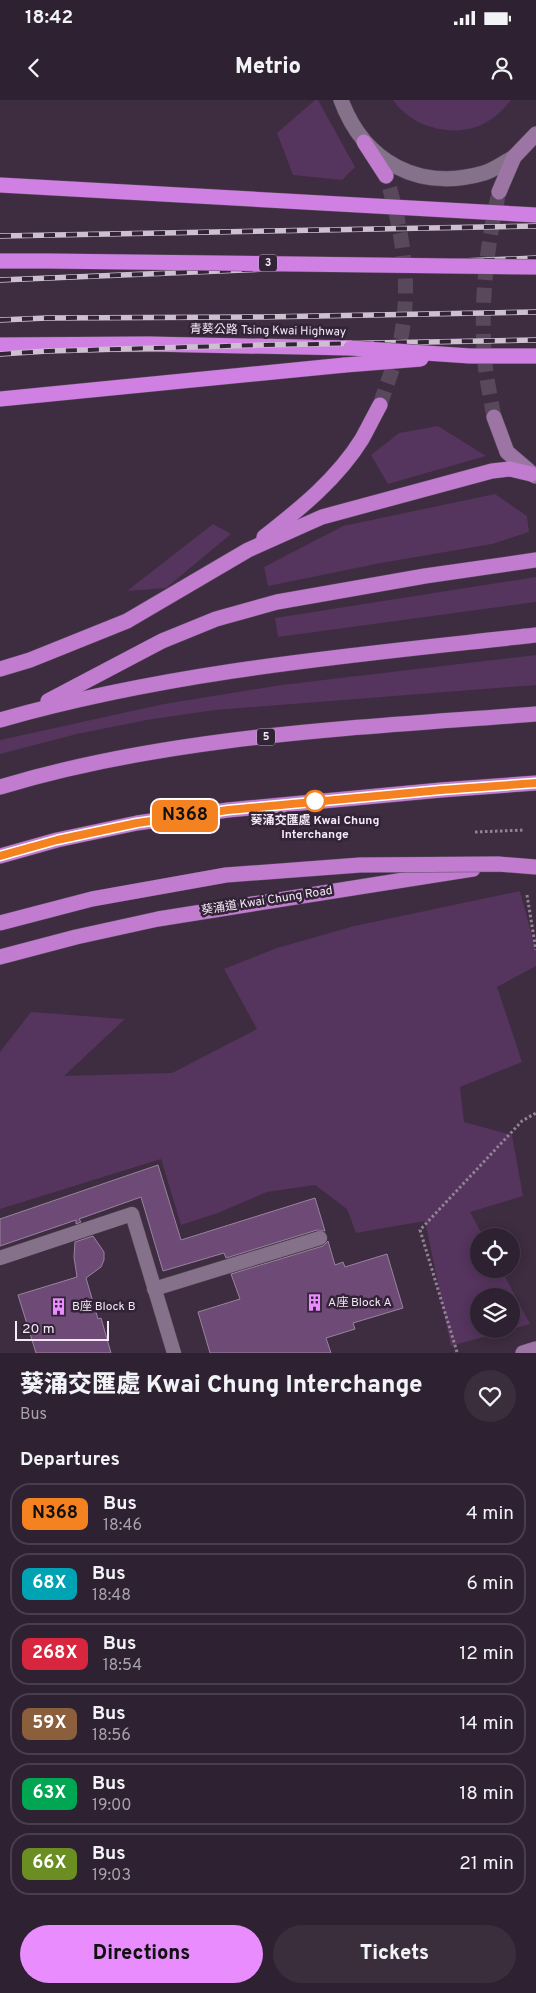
<!DOCTYPE html>
<meta charset="utf-8">
<style>
:root{--surface:#2e2131;--page:#3a2e3d;--text:#f1f3f6;--muted:#a7a3ab;--line:#493e4d;--accent:#e98dfe}
body{margin:0;font-family:Overpass,"Noto Sans TC",sans-serif;background:var(--page);color:var(--text);height:100vh;display:flex;flex-direction:column;font-size:19px;white-space:nowrap}
*{box-sizing:border-box;margin:0}
p{font-size:16px;color:var(--muted)}
.icon{flex:none;width:28px;height:28px;fill:none;stroke:currentColor;stroke-width:2;stroke-linecap:round;stroke-linejoin:round}
.map{position:relative;height:1253px;overflow:hidden}
.panel{display:flex;flex-direction:column;background:var(--surface);flex:1}
.panel>*{flex:none}
.badge{padding:0 10px;border-radius:8px;font-size:18px;line-height:32px}
.buttons{position:absolute;left:470px;top:1128px;display:grid;gap:10px}
.buttons a{display:grid;place-items:center;width:50px;height:50px;border-radius:50%;background:var(--surface);box-shadow:0 2px 12px #0003,0 0 0 1px var(--line);font-size:25px}
.scale{position:absolute;left:15px;bottom:12px;width:94px;box-sizing:border-box;padding-left:5px;border:2px solid #f4e9f6;border-top:0;font-size:14px;line-height:18px;white-space:nowrap;color:#f4e9f6;-webkit-text-stroke:4px #332337;paint-order:stroke}
.map>.badge{position:absolute;translate:-50% -50%;box-shadow:0 0 0 2px #fff}
h2{padding:0 20px;font-size:19px;line-height:45px}
.round{display:grid;place-items:center;flex:none;width:52px;height:52px;border-radius:26px;background:var(--page)}
.head{display:flex;align-items:center;justify-content:space-between;height:85px;padding:0 20px}
h1{font-size:24px;font-weight:800;line-height:38px}
.primary-button{display:flex;gap:10px;margin-top:auto;padding:10px 20px}
.primary-button a{flex:1;height:58px;border-radius:30px;background:var(--accent);color:#111;font-size:20px;font-weight:800;line-height:58px;text-align:center}
.primary-button a+a{background:var(--page);color:var(--text)}
ul{padding:0;list-style:none}
li{display:flex;align-items:center;gap:15px;height:62px;margin:0 10px 8px;padding:0 10px;border:2px solid var(--line);border-radius:20px}
li div{flex:1}
li b{display:block;font-size:19px}
li em{font-style:normal}
li .badge{min-width:55px;font-weight:700;text-align:center}
.status{display:flex;justify-content:space-between;align-items:center;height:35px;padding:0 25px;background:var(--surface);direction:ltr}
.status svg{height:14px;fill:currentColor}
header{display:flex;justify-content:space-between;align-items:center;height:65px;padding:0 20px;background:var(--surface);font-size:22px;font-weight:800}
.map>svg:first-child{display:block}
.green{fill:#55345d;fill-rule:evenodd}
.building{fill:#6e4a76;stroke:#98849c}
.lines{fill:none;stroke-linecap:round;stroke-linejoin:round}
.secondary-tunnel{stroke:#59485c;stroke-width:15;stroke-dasharray:15 8;stroke-linecap:butt}
.trunk-tunnel{stroke:#59485c;stroke-width:15;stroke-dasharray:15 8;stroke-linecap:butt}
.service-casing{stroke:#5a4b5e;stroke-width:15}
.tertiary-casing{stroke:#5a4b5e;stroke-width:16}
.secondary-casing{stroke:#5a4b5e;stroke-width:16}
.trunk-casing{stroke:#5a4b5e;stroke-width:16}
.motorway-casing{stroke:#5a4b5e;stroke-width:16}
.path{stroke:#928394;stroke-width:3;stroke-dasharray:2.5 2.5;stroke-linecap:butt}
.service{stroke:#857189;stroke-width:14}
.tertiary{stroke:#857189;stroke-width:15}
.secondary{stroke:#9c75a4;stroke-width:15}
.trunk{stroke:#c17cd0;stroke-width:15}
.motorway{stroke:#d07fe2;stroke-width:15}
.rail-casing{stroke:#cdc0cf;stroke-width:5.5}
.rail{stroke:#332337;stroke-width:4;stroke-dasharray:11;stroke-linecap:butt}
.trunk-bridge-casing{stroke:#5a4b5e;stroke-width:16;stroke-linecap:butt}
.motorway-bridge-casing{stroke:#5a4b5e;stroke-width:16;stroke-linecap:butt}
.trunk-bridge{stroke:#c17cd0;stroke-width:15}
.motorway-bridge{stroke:#d07fe2;stroke-width:15}
.line-casing{stroke:#fff;stroke-width:11}
.line{stroke:#f58220;stroke-width:8}
.stop-dot{fill:#fff;stroke:#f58220;stroke-width:2.5}
.labels{text-anchor:middle;dominant-baseline:central;stroke-width:5;stroke-linejoin:round;paint-order:stroke}
.shield{fill:#332337;stroke:#baaebd;stroke-width:1}
.shield-label{font-size:11px;font-weight:bold;fill:#f4e9f6}
.street-label{font-size:12px;fill:#f4e9f6;stroke:#332337}
.stop-label{font-size:12px;font-weight:bold;fill:#f4e9f6;stroke:#332337}
.poi-label{font-size:12px;fill:#f4e9f6;stroke:#332337;text-anchor:start}
</style>
<div class="status"><b>18:42</b><svg viewBox="0 0 49 12"><path d="M0 12V9h3v3zM5 12V6h3v6zM10 12V3h3v9zM15 12V0h3v12zM26 1h20v11H26zM47 4h2v5h-2z"/></svg></div>
<header><svg class="icon" aria-label="back" viewBox="0 0 24 24"><path d="M15 5l-7 7 7 7"/></svg>Metrio<svg class="icon" aria-label="person" viewBox="0 0 24 24"><circle cx="12" cy="8" r="4"/><path d="M4 21q1-7 8-7t8 7"/></svg></header>
<div class="map">
<svg width="536" height="1253" viewBox="0 0 536 1253">
<rect width="100%" height="100%" fill="#3e2c41"/>
<g class="green">
<path d="M315,0H318L355,67L342,80L293,75L277,33Z"/>
<path d="M393,0H511C488,31 455,38 420,23C410,18 399,9 393,0Z"/>
<path d="M438,326L486,356L388,384L371,355L399,333Z"/>
<path d="M495,394L527,416L529,432L492,444L381,463L268,486L264,467L343,426Z"/>
<path d="M213,424L231,434L166,488L127,491Z"/>
<path d="M536,477V502L278,537L275,518Z"/>
<path d="M536,555V585L215,610L147,620L77,634L0,654V640L164,604L281,585Z"/>
<path d="M520,791L536,851V866L497,887L522,962L460,987L464,1022L512,1035L523,1096L470,1112L483,1136H479V1169H501L530,1224L451,1246L425,1121L356,1133L347,1109L315,1085L267,1092L218,1113L181,1125L161,1059L0,1109V952L31,912L125,919L64,976L172,973L257,929L224,869L277,848L354,826ZM479,1196H511V1229H479Z"/>
</g>
<g class="building">
<path d="M158,1065L181,1140L315,1098L325,1131L317,1130L226,1158L224,1153L163,1171L141,1097L79,1119L81,1122L76,1124V1120L0,1146V1119Z"/>
<path d="M93,1136L104,1152V1160L101,1167L86,1178L98,1219L101,1218L111,1253H36L18,1195L77,1177L74,1157L75,1142Z"/>
<path d="M328,1141L335,1165L343,1162L345,1167L387,1154L403,1208L353,1223L355,1229L326,1238L331,1253H210L198,1212L240,1199L231,1174L323,1146Z"/>
</g>
<g class="lines">
<path class="secondary-tunnel" d="M494,317C491,300 487,282 485,264C480,206 486,148 499,92"/>
<path class="trunk-tunnel" d="M380,305C385,289 391,274 396,258C414,197 404,135 386,76"/>
<defs>
<g id="service">
<path d="M0,1158L132,1114L174,1253"/>
<path d="M154,1189L320,1138"/>
</g>
<path id="tertiary" d="M341,0C364,62 419,92 484,73C494,70 505,62 514,57"/>
<g id="secondary">
<path d="M499,92L514,57L536,34"/>
<path d="M494,317L507,352L535,376"/>
<path d="M523,1253L536,1249"/>
</g>
<g id="trunk">
<path d="M364,42L386,76"/>
<path d="M264,437C301,408 337,379 362,339C368,328 374,316 380,305"/>
<path d="M0,569L30,560L127,521L248,450L322,417L492,371L510,369L531,374"/>
<path d="M48,601L162,541L216,519L277,502L425,476L536,460"/>
<path d="M0,620C175,570 356,555 536,535"/>
<path d="M0,687C173,635 357,628 536,614"/>
<path d="M0,756L57,740L137,723L228,710L441,690L536,683"/>
<path d="M0,857L76,837L158,819L473,769"/>
</g>
<g id="motorway">
<path d="M0,245L148,244L351,248"/>
<path d="M0,299L345,265"/>
</g>
</defs>
<use href="#service" class="service-casing"/>
<use href="#tertiary" class="tertiary-casing"/>
<use href="#secondary" class="secondary-casing"/>
<use href="#trunk" class="trunk-casing"/>
<use href="#motorway" class="motorway-casing"/>
<g class="path">
<path d="M475,732L525,730"/>
<path d="M527,795L536,850"/>
<path d="M457,1252L420,1130L522,1021L536,1013"/>
</g>
<use href="#service" class="service"/>
<use href="#tertiary" class="tertiary"/>
<use href="#secondary" class="secondary"/>
<use href="#trunk" class="trunk"/>
<use href="#motorway" class="motorway"/>
<defs>
<g id="rail">
<path d="M0,136L536,126"/>
<path d="M0,180L536,158"/>
<path d="M0,220L47,218L262,217L536,212"/>
<path d="M0,254L48,251L261,245L536,240"/>
</g>
</defs>
<use href="#rail" class="rail-casing"/>
<use href="#rail" class="rail"/>
<defs>
<path id="trunk-bridge" d="M0,823L92,799L226,775L360,765L498,764L536,767"/>
<g id="motorway-bridge">
<path d="M0,85L536,115"/>
<path d="M0,161H48L536,167"/>
<path d="M351,248L470,256H536"/>
<path d="M345,265L421,259"/>
</g>
</defs>
<use href="#trunk-bridge" class="trunk-bridge-casing"/>
<use href="#motorway-bridge" class="motorway-bridge-casing"/>
<use href="#trunk-bridge" class="trunk-bridge"/>
<use href="#motorway-bridge" class="motorway-bridge"/>
</g>
<g class="lines">
<defs>
<path id="line" d="M0,756L57,740L137,723L228,710L441,690L536,683"/>
</defs>
<use href="#line" class="line-casing"/>
<use href="#line" class="line"/>
</g>
<defs>
<symbol id="building-bare" viewBox="-9 -9 18 18"><path d="M-4-6H4V6H1V3H-1V6H-4ZM-2.5-4.3h1.7v1.8h-1.7ZM.8-4.3h1.7v1.8H.8ZM-2.5-1h1.7V.8h-1.7ZM.8-1h1.7V.8H.8Z" fill="#e98dfe" stroke="#332337" stroke-width="2.5" paint-order="stroke"/></symbol>
</defs>
<g fill-rule="evenodd">
<use href="#building-bare" x="302" y="1190" width="25" height="25"/>
<use href="#building-bare" x="46" y="1194" width="25" height="25"/>
</g>
<circle class="stop-dot" cx="315" cy="701" r="10"/>
<g class="labels">
<g class="shield">
<rect x="259" y="154.5" width="18" height="17" rx="4"/>
<rect x="257" y="628.5" width="18" height="17" rx="4"/>
</g>
<g class="shield-label">
<text x="268" y="163">3</text>
<text x="266" y="637">5</text>
</g>
<g class="street-label">
<text transform="translate(268 231) rotate(1)">青葵公路 Tsing Kwai Highway</text>
<text transform="translate(267 801) rotate(-9)">葵涌道 Kwai Chung Road</text>
</g>
<g class="stop-label">
<text x="315" y="721">葵涌交匯處 Kwai Chung<tspan x="315" dy="14">Interchange</tspan></text>
</g>
<g class="poi-label">
<text x="328" y="1203">A座 Block A</text>
<text x="72" y="1207">B座 Block B</text>
</g>
</g>
</svg>
<div class="buttons">
<a><svg class="icon" aria-label="locate" viewBox="0 0 24 24"><circle cx="12" cy="12" r="6"/><path d="M12 2v4M12 18v4M2 12h4M18 12h4"/></svg></a>
<a><svg class="icon" aria-label="layers" viewBox="0 0 24 24"><path d="M12 4l9 5-9 5-9-5zM3 14l9 5 9-5"/></svg></a>
</div>
<div class="scale">20 m</div>
<b class="badge" style="left:185px;top:716px;background:#f58220;color:#111">N368</b>
</div>
<section class="panel">
<div class="head"><div><h1>葵涌交匯處 Kwai Chung Interchange</h1><p>Bus</p></div><a class="round"><svg class="icon" aria-label="heart" viewBox="0 0 24 24"><path d="M12 20l-8-8c-3-5 5-10 8-4 3-6 11-1 8 4z"/></svg></a></div>
<h2>Departures</h2>
<ul>
<li><span class="badge" style="background:#f58220;color:#111">N368</span><div><b>Bus</b><p>18:46</p></div><em>4 min</em></li>
<li><span class="badge" style="background:#00a3b4;color:#fff">68X</span><div><b>Bus</b><p>18:48</p></div><em>6 min</em></li>
<li><span class="badge" style="background:#d7263d;color:#fff">268X</span><div><b>Bus</b><p>18:54</p></div><em>12 min</em></li>
<li><span class="badge" style="background:#8b5e3c;color:#fff">59X</span><div><b>Bus</b><p>18:56</p></div><em>14 min</em></li>
<li><span class="badge" style="background:#00a651;color:#fff">63X</span><div><b>Bus</b><p>19:00</p></div><em>18 min</em></li>
<li><span class="badge" style="background:#6b8e23;color:#fff">66X</span><div><b>Bus</b><p>19:03</p></div><em>21 min</em></li>
</ul>
<div class="primary-button"><a>Directions</a><a>Tickets</a></div>
</section>
